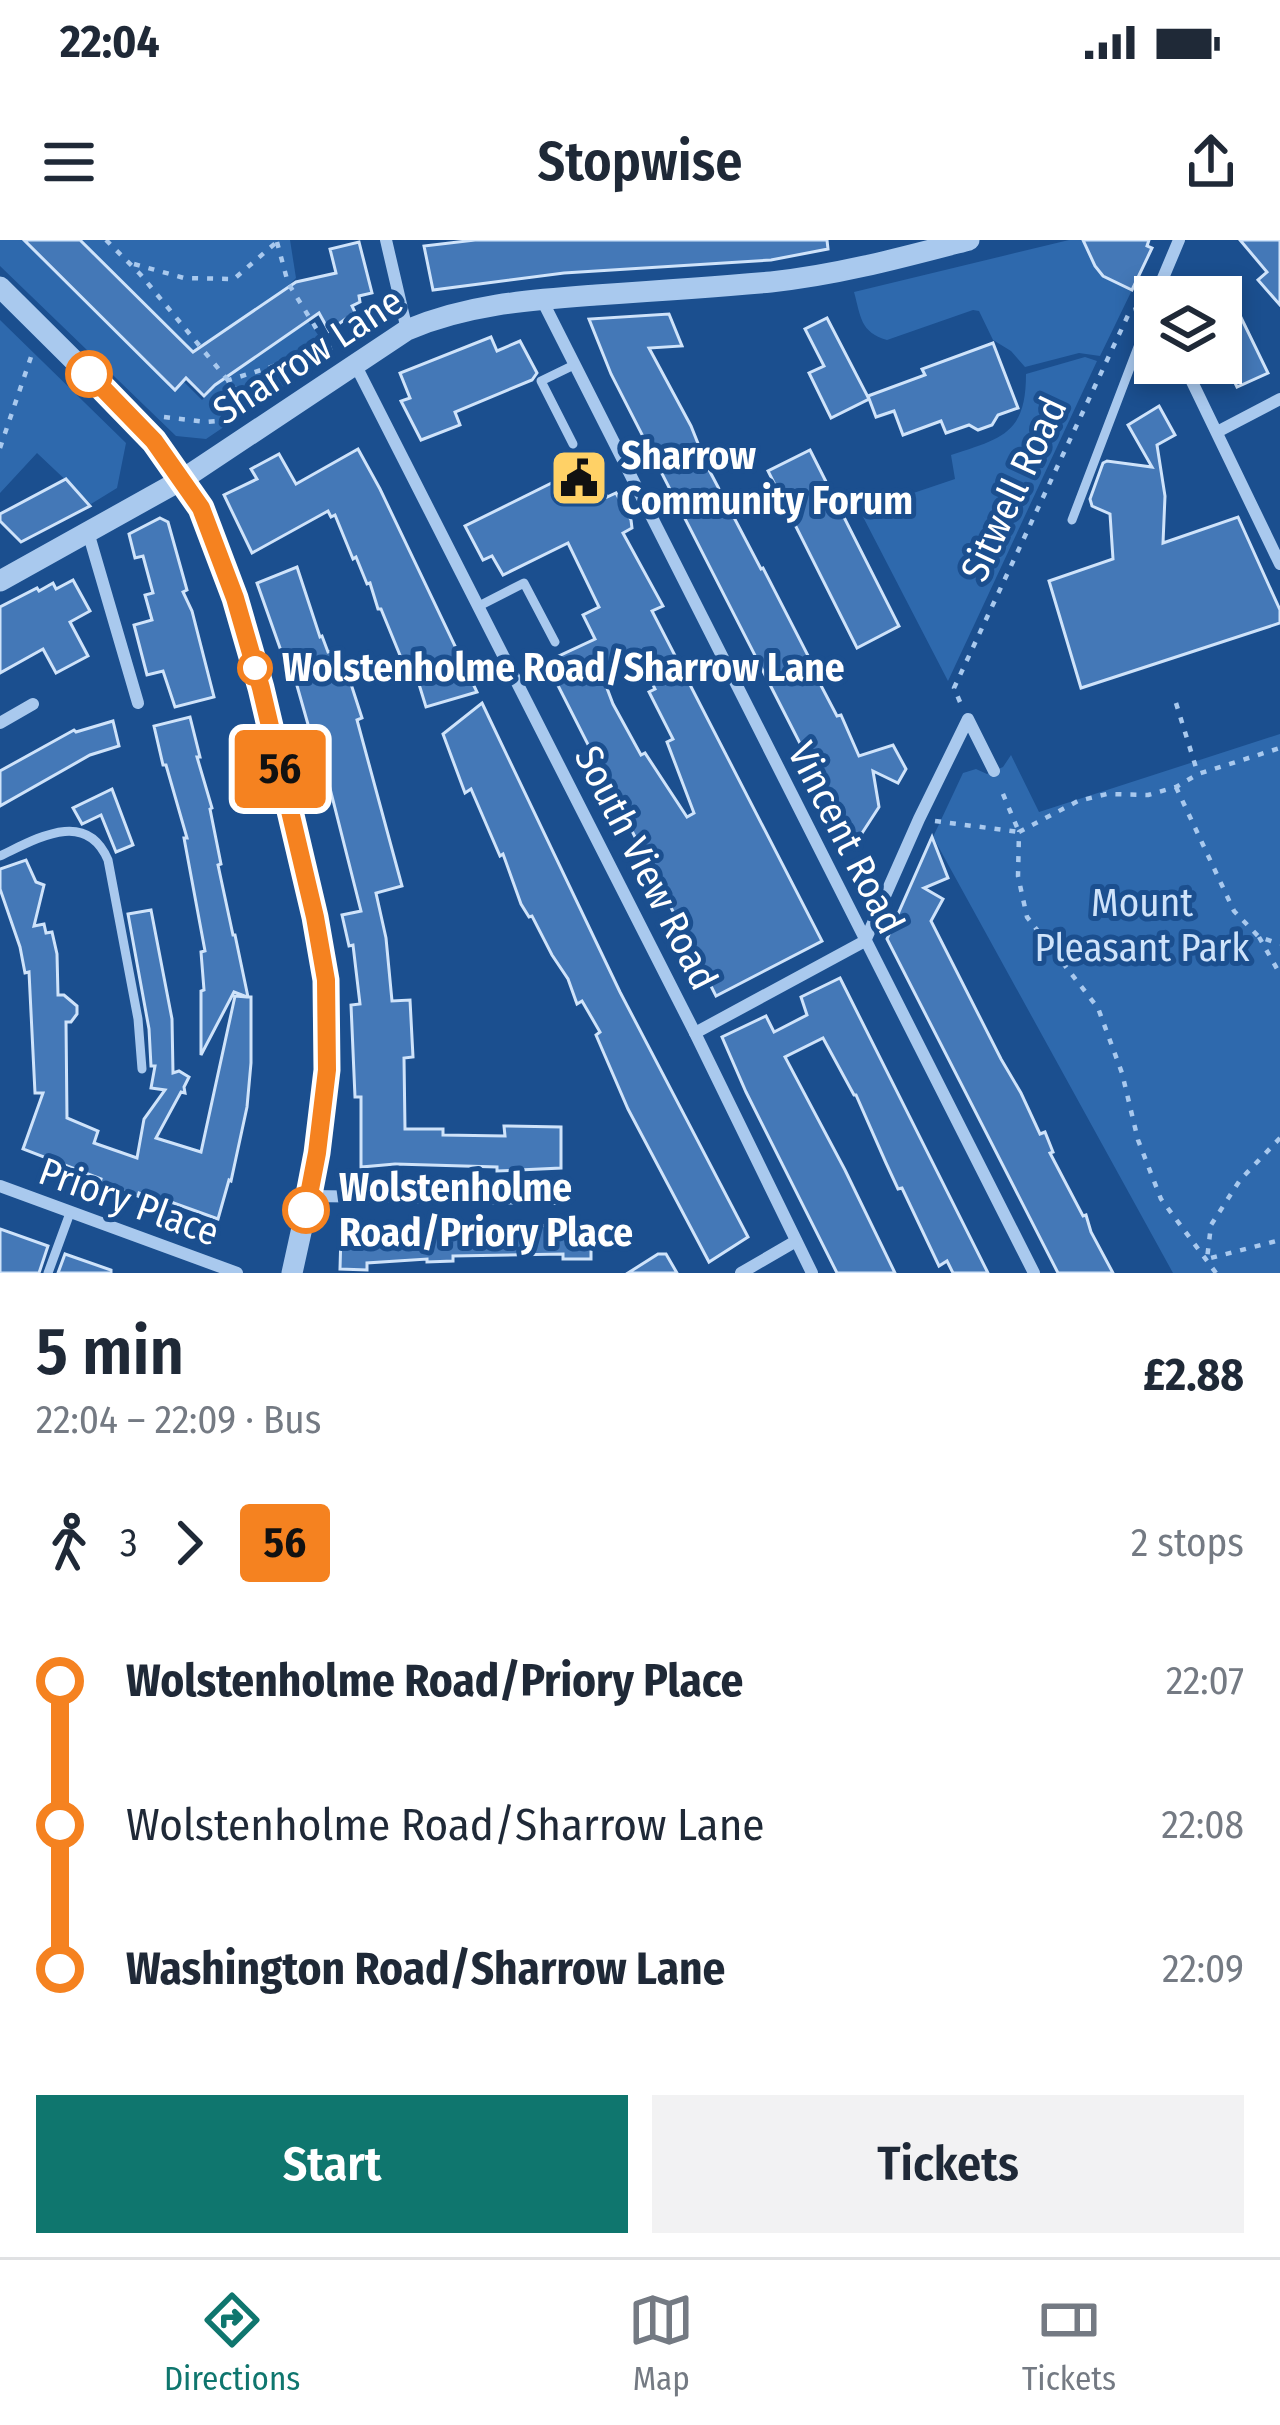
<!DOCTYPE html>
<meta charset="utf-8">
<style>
:root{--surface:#fff;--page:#f2f2f3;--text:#1f2937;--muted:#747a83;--line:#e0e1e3;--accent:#0f766e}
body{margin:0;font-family:"Fira Sans Condensed",sans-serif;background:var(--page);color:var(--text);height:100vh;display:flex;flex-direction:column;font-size:45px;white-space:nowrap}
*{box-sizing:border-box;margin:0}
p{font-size:39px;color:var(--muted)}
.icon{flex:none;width:66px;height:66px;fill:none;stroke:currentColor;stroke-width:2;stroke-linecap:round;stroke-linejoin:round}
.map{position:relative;height:1033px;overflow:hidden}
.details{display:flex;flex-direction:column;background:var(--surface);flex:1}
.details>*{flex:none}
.badge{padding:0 24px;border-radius:9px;font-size:42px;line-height:78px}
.buttons{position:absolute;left:1134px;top:36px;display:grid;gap:24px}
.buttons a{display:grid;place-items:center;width:108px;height:108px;border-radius:0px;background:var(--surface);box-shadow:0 6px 18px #0003;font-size:60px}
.map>.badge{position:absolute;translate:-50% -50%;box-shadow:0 0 0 6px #fff}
.legs{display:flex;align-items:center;gap:18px;height:132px;padding:0 36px;font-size:39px}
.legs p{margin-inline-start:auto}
.head{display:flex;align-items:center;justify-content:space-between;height:204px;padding:0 36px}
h1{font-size:66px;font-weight:600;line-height:90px}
.primary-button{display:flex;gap:24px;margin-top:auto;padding:24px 36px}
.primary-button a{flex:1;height:138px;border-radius:0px;background:var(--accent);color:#fff;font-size:48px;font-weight:600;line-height:138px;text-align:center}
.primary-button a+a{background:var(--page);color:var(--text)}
ul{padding:0 36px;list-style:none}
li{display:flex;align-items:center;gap:42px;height:144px;font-size:45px}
li i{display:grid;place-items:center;width:18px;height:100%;margin:0 15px;background:currentColor}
li i::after{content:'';width:30px;height:30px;margin:-15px;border:9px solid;border-radius:50%;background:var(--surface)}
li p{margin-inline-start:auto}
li:first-child i{background:linear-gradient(#0000 50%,currentColor 0)}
li:last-child i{background:linear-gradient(currentColor 50%,#0000 0)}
.status{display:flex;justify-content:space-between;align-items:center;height:84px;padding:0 60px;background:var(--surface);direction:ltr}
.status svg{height:33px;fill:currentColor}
header{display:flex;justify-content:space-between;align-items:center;height:156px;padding:0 36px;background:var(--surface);font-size:54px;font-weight:600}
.dock{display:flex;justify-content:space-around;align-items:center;height:168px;border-top:3px solid var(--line);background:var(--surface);font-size:33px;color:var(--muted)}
.dock a{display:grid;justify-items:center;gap:6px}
.dock .current{color:var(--accent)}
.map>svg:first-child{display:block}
.green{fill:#2e69ad}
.building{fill:#4478b7;stroke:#cfe3fa;stroke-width:3;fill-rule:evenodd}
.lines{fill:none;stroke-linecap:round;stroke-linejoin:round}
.path{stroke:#a9c9ee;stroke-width:4.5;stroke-dasharray:6 9;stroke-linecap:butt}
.service{stroke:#a9c9ee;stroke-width:9}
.minor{stroke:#a9c9ee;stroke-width:12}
.tertiary{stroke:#a9c9ee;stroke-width:21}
.line-1-casing{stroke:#fff;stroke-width:27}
.line-1{stroke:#f58220;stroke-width:18}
.stop-1-dot{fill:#fff;stroke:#f58220;stroke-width:6}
.labels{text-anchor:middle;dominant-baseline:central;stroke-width:10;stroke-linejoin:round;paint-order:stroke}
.street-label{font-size:39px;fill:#fff;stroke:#1b4f8f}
.poi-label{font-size:39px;font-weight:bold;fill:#fff;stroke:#1b4f8f;text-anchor:start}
.stop-label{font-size:39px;font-weight:bold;fill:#fff;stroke:#1b4f8f;text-anchor:start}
.park-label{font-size:39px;fill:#cfe3fa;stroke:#1b4f8f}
</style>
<div class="status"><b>22:04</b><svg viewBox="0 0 49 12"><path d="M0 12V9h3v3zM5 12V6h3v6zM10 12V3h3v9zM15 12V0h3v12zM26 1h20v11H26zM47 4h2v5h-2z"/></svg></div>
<header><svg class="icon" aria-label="menu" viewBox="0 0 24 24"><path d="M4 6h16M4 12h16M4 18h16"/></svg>Stopwise<svg class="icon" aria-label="share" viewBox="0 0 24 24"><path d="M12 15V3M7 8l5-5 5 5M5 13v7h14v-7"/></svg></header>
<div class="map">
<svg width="1280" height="1033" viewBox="0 0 1280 1033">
<rect width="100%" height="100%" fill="#1b4f8f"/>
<g class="green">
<path d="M0,0H24L176,149L183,141L202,160L219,143L308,81L332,114L206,199L176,196L0,26Z"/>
<path d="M80,0H290L296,38L285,49L192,111Z"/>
<path d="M1069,0H1083C1098,33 1100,35 1132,50L1100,116L1079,113L1025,127L1011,111L993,100L979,71L973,70L887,100C860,92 861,77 854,52Z"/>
<path d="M0,80L126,203L117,248L91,264L37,213L0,253Z"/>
<path d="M1085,117L1097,121L948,441L860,271L955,239L951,215C1002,198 1026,194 1026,134Z"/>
<path d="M1280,494V1033H1173L933,597L963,533L976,529L987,534L1003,527L1011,515L1039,572Z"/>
</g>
<g class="building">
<path d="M24,0H80L193,112L296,42L336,33L330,9L359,2L372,53L359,56L360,62L352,66L355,72L329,91L319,73L215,145L204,156L186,138L175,150Z"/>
<path d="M475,0H827L828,9L771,20L564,33L433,50L424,6Z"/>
<path d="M1083,0H1149L1147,6L1152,8L1132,50L1103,36L1095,26Z"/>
<path d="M1240,0H1280V65L1258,40L1267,32Z"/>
<path d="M1233,61L1268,133L1237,147L1221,114V71Z"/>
<path d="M669,74L682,106L649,108L691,186L707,226L761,329L763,328L819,437L817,438L837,476L841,475L859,516L893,505L906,529L898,543L873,531L879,567L853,607L611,134L589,79Z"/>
<path d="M827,78L869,159L831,178L809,133L824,126L805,89Z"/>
<path d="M491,97L497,111L520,101L537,133L532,140L455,172L460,185L421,200L401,161L410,158L400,133Z"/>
<path d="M993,103L1018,168L998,175L992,185L978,190L969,185L946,193L941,181L903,195L894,171L876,177L868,156L925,135L922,129Z"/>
<path d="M1159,166L1175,195L1157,205L1165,256L1163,303L1238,277L1280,370V383L1081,448L1049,341L1113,319L1110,274L1092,266L1090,259L1103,223L1107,221L1152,227L1128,185Z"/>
<path d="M358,209L380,249L477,452L426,467L418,441L413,443L407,423L404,425L381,369H378L370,343L367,344L356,317L353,319L335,275L331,277L328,271L252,313L224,255L257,239L251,229L279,214L296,244Z"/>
<path d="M810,210L899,386L857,408L768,231Z"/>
<path d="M590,224L607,257L616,253L631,280L632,288L623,293L663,366L652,371L822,701L716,756L546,422L595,399L583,375L599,367L568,303L503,335L492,316L483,320L465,286ZM639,415L655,449L649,452L673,499L667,502L694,573L687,577L645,513L641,515L613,464L599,427Z"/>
<path d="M66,239L90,266L21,302L0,281V274Z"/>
<path d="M160,278L168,282L187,350L183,352L192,371L214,457L175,467L163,431L147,435L134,385L152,380L145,355L153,353L143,316L135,318L129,294Z"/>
<path d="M297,327L320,397L322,396L328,412L338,409L352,447L362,478L357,480L402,646L376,653L386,698L392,761L410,760L413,817L404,818L405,889H443V895L505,896L504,886L561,887V928L497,931V927L395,924L361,927V857H355L351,765L360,764L353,705L349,706L342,675L361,671L316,493L311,495L290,421L285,422L257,343Z"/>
<path d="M73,340L90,371L70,382L88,416L56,433L43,409L0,433V367L37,348L39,351L53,343L56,349Z"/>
<path d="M482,463L620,752L748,997L709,1022L628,869L596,795L600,792L582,761L577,764L568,739L552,715L532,676L529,677L521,664L503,614L500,616L471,549L465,553L443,494Z"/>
<path d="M190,477L200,517H197L212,568L210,569L221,624L218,625L233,695H235L248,757H251V823L247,867L231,941L229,940L218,979L171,962L170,966L139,953L138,956L100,943L101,939L23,909L43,853H35L29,732L25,733L20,707L0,649V629L26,620L36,642L44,645L34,686L44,684L46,693L52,692L57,714L58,755H64L77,766V774L71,782H66L67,878L98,891L94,903L137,918L144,879L165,850L151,848L155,826H151L149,789L128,674L151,670L172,779L173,833L179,831L189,837L184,847L185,853L181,852L156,898L201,912L235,756L247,757L234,752L201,815V751L204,750L201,712L205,711L184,598H187L166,525H163L154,486Z"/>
<path d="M113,481L119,506L90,515L0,566V531L74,490L76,492Z"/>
<path d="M112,549L133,605L116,612L101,575L82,584L73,568Z"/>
<path d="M932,597L948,638L924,648L943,659L931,681L1001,819L1021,853L1040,894L1045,892L1053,912L1050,913L1083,976L1086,975L1091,992L1113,1033H1058L887,699Z"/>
<path d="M840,738L988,1033H953L947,1021L939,1026L902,948L898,949L886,923L856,855H854L823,798L785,817L845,930L895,1033H837L746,852L722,797L766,776L774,792L807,775L801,757Z"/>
<path d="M591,985V1019H563V1014L453,1016V1021L427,1022V1019L367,1023V1030L340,1029L341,994H381V998L486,993V989L511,988V986Z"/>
<path d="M0,989L48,1006L39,1033H0Z"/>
<path d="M65,1014L111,1030V1033H58Z"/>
<path d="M658,1014H666L677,1033H628Z"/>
</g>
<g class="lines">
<g class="path">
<path d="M106,0L140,34L251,168"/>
<path d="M277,2L288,43L329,109"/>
<path d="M134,24L184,38L234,39L279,0"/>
<path d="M226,141L341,105"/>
<path d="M164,177L206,182L230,180"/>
<path d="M0,208L33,111"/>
<path d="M960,462L954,448L1130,71L1137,69"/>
<path d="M1176,463L1198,534"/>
<path d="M1176,547L1234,671L1259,697L1280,704"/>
<path d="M935,581L1019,592L1000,547"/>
<path d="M1259,697L1280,734"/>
<path d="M1280,898L1240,940L1211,985L1207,1019L1280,1000"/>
<path d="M1216,1033L1161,959L1138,900L1122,833L1098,768L1027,677L1018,636L1019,592L1078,561L1107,554L1148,555L1176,547L1198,534L1280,508"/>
</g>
<g class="service">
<path d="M573,204L541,141L574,125"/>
<path d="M1072,280L1154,65"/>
<path d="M479,366L524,343L555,402"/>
<path d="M0,616C36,599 86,568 108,620L138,779L142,829"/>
<path d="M48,1033L70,973"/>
</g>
<g class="minor">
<path d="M386,0L407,90"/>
<path d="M1155,57L1179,0"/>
<path d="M542,60L1034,1033"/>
<path d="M1183,123L1280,324"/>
<path d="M355,124L695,793L812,1033"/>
<path d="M1217,192L1280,159"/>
<path d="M88,292L138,463"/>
<path d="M0,483L33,464"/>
<path d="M695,793L865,701L919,579L968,479L994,531"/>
<path d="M0,946L237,1033"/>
<path d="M309,956L560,959"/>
<path d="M741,1033L796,1001"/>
</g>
<g class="tertiary">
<path d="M0,47L155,201L201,268L235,358L271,486L317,687L326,740L327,830L322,871L309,956L292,1033"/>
<path d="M0,341L183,239L407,90C468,64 531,60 596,55C655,51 713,47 771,42C838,35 904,17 969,0"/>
</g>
</g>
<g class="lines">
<defs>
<path id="line-1" d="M89,134L154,201L201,268L235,358L261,448L315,677L326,740L327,830L317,913L306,970"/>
</defs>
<use href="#line-1" class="line-1-casing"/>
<use href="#line-1" class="line-1"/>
</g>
<defs>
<symbol id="civic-square" viewBox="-11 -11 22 22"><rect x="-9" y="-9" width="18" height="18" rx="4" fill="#ffd166" stroke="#1b4f8f"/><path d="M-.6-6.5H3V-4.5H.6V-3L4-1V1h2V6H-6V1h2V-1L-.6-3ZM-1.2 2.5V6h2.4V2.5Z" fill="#111"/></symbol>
</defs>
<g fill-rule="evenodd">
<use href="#civic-square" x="546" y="205" width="66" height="66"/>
</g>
<g class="stop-1-dot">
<circle cx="89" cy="134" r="21"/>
<circle cx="255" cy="428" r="15"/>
<circle cx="306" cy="970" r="21"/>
</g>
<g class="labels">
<g class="street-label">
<text transform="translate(308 116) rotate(-33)">Sharrow Lane</text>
<text transform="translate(1014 249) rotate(-65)">Sitwell Road</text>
<text transform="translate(846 598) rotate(63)">Vincent Road</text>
<text transform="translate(646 628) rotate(63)">South View Road</text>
<text transform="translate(129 962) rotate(20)">Priory Place</text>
</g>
<g class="poi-label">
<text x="621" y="216">Sharrow<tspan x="621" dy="45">Community Forum</tspan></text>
</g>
<g class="stop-label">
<text x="282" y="428">Wolstenholme Road/Sharrow Lane</text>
<text x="339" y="948">Wolstenholme<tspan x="339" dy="45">Road/Priory Place</tspan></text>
</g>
<g class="park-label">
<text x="1142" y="663">Mount<tspan x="1142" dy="45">Pleasant Park</tspan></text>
</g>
</g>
</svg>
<div class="buttons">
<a><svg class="icon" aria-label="layers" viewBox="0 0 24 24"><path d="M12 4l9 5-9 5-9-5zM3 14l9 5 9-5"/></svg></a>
</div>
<b class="badge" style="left:280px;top:529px;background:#f58220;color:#111">56</b>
</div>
<section class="details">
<div class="head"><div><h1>5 min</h1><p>22:04 – 22:09 · Bus</p></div><b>£2.88</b></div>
<div class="legs"><svg class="icon" aria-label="walk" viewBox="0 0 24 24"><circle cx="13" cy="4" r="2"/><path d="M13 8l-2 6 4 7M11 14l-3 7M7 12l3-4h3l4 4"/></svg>3<svg class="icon" aria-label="forward" viewBox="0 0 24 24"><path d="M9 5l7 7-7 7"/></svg><b class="badge" style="background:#f58220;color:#111">56</b><p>2 stops</p></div>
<ul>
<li><i style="color:#f58220"></i><b>Wolstenholme Road/Priory Place</b><p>22:07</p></li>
<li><i style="color:#f58220"></i><span>Wolstenholme Road/Sharrow Lane</span><p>22:08</p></li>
<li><i style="color:#f58220"></i><b>Washington Road/Sharrow Lane</b><p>22:09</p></li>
</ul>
<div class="primary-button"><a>Start</a><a>Tickets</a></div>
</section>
<nav class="dock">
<a class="current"><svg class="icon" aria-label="directions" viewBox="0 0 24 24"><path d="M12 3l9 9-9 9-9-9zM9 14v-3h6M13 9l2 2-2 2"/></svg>Directions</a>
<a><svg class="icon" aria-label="map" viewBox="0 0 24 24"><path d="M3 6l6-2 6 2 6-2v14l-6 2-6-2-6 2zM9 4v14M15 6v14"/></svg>Map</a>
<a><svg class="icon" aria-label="tickets" viewBox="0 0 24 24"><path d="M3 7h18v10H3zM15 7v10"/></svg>Tickets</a>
</nav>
